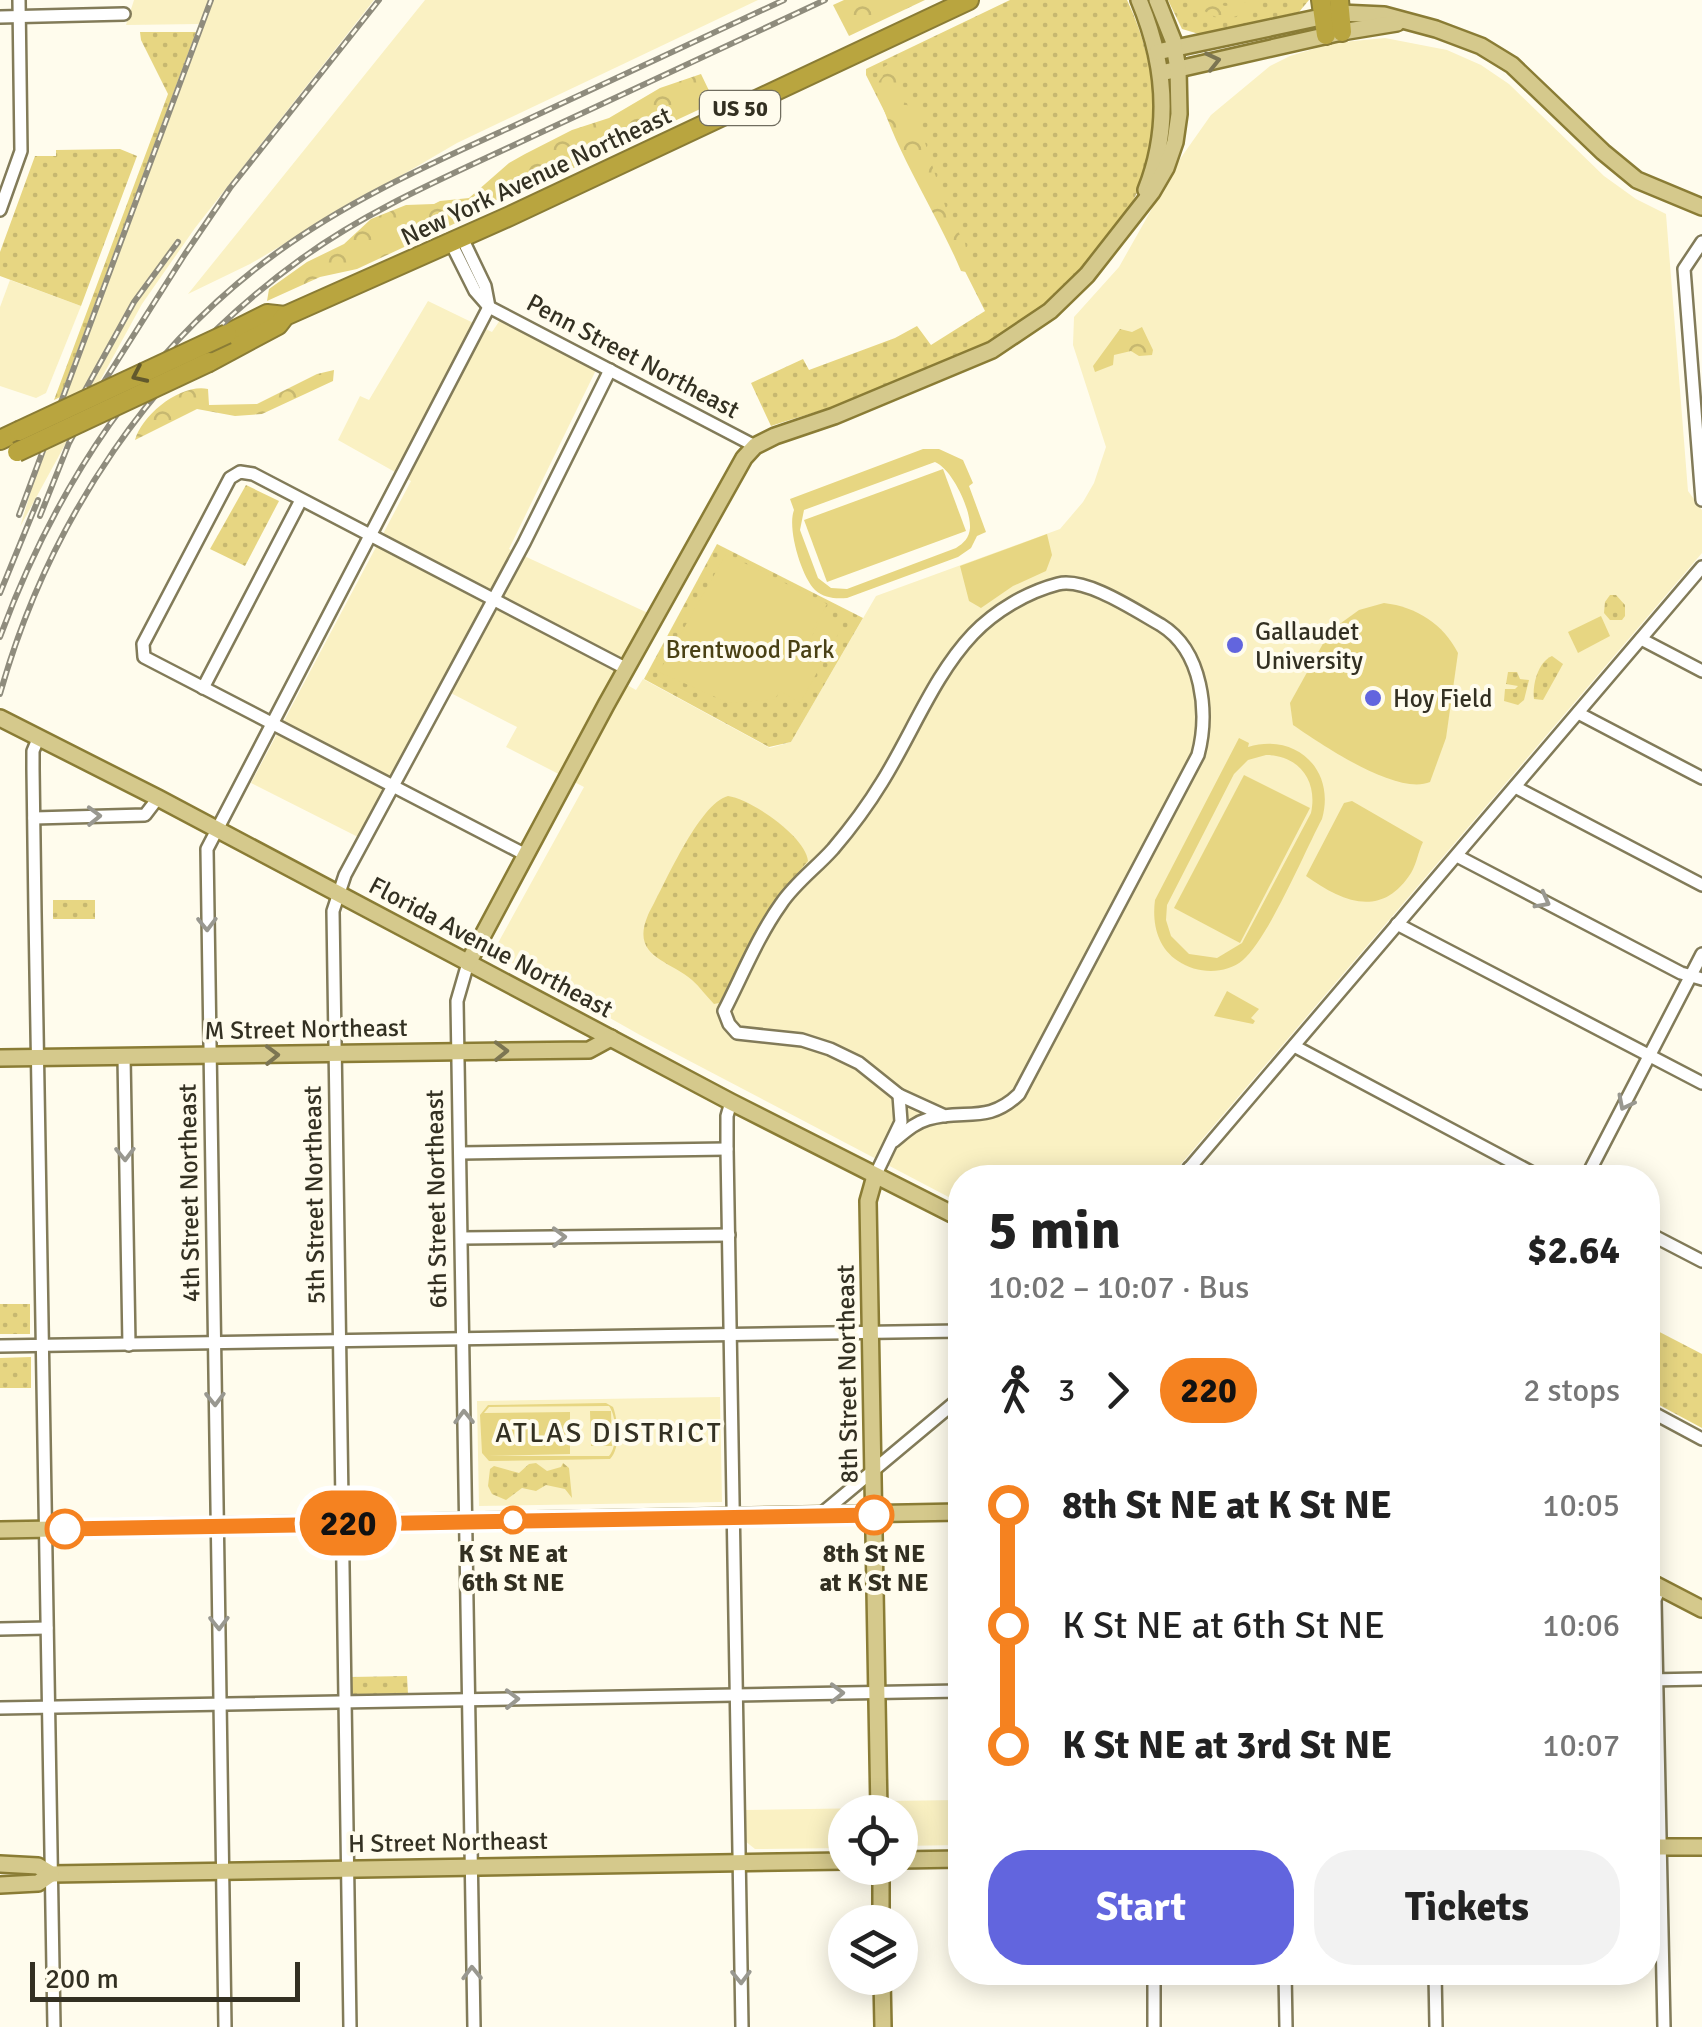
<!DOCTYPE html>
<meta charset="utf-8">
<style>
:root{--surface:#fff;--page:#f2f2f2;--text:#222;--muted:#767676;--accent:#6265de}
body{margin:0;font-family:Signika,sans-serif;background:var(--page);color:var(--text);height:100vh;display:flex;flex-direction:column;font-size:38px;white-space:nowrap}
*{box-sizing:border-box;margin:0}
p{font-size:32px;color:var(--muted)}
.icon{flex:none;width:55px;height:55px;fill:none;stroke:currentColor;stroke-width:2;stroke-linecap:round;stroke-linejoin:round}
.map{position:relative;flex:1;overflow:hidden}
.side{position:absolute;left:948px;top:1165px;width:712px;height:820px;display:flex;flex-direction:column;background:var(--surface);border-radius:40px;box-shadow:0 5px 25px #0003}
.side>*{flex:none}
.badge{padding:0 20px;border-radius:32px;font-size:35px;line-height:65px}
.buttons{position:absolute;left:828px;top:1795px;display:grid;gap:20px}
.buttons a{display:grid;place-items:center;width:90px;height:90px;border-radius:50%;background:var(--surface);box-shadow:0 5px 25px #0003;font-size:50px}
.scale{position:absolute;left:30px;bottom:25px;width:270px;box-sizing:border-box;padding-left:10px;border:5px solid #333022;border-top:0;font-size:28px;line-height:35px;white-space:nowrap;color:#333022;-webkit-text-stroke:8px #fffced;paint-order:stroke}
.map>.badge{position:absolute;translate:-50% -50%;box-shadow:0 0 0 5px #fff}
.legs{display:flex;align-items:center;gap:15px;height:110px;padding:0 40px;font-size:32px}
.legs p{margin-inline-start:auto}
.overview{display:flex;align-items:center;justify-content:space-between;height:170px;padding:0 40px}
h1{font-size:55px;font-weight:700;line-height:75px}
.primary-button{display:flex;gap:20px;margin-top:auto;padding:20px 40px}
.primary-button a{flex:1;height:115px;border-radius:40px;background:var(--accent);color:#fff;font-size:40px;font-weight:700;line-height:115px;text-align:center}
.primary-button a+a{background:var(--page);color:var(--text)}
ul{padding:0 40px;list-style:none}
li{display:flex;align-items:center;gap:35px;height:120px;font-size:38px}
li i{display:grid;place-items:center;width:15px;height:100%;margin:0 12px;background:currentColor}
li i::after{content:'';width:25px;height:25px;margin:-12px;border:8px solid;border-radius:50%;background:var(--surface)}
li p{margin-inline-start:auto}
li:first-child i{background:linear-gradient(#0000 50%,currentColor 0)}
li:last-child i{background:linear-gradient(currentColor 50%,#0000 0)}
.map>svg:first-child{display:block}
.built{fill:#faf1c3}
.green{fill:url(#green-dots)}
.forest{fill:url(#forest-crowns)}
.pitch{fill:#e7d682;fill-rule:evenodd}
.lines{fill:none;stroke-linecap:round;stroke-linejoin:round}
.minor-casing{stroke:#827b59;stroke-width:16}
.major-casing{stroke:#8a7c35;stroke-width:20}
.highway-casing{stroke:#8a7c35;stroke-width:22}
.minor{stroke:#fff;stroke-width:11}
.major{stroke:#d5c98c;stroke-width:15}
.highway{stroke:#b9a53f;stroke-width:18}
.rail-casing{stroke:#8f8c7d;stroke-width:6}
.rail{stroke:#fffced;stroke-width:2.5;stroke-dasharray:8;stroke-linecap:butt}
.highway-bridge-casing{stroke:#8a7c35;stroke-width:22;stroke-linecap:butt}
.highway-bridge{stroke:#b9a53f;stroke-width:18}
.oneway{stroke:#7c7552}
.oneway2{stroke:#62592c}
.oneway3{stroke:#999890}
.line-1-casing{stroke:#fff;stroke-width:22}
.line-1{stroke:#f58220;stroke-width:15}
.poi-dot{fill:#6265de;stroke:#fffced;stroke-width:4}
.stop-1-dot{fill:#fff;stroke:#f58220;stroke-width:5}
.labels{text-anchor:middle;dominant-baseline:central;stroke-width:8;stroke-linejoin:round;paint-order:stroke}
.shield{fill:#fffced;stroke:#706d5f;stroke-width:2.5}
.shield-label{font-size:22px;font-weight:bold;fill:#333022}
.street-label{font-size:25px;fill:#333022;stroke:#fffced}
.poi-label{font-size:25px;fill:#333022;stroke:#fffced;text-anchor:start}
.park-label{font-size:25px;fill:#4a4114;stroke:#fffced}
.stop-label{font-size:25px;font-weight:bold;fill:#333022;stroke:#fffced}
.neighbourhood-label{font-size:28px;letter-spacing:2.5px;fill:#333022;stroke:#fffced}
</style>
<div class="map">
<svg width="1702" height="2027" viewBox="0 0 1702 2027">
<defs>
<pattern id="green-dots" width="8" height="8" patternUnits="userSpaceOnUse" patternTransform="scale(2.5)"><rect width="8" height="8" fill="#e7d682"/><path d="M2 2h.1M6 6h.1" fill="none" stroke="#c7b870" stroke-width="1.8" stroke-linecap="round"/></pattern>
<pattern id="forest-crowns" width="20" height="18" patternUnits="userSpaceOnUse" patternTransform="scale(2.5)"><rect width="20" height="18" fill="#e7d682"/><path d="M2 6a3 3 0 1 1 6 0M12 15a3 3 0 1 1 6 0" fill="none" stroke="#c7b870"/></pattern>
</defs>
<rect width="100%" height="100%" fill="#fffced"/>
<g class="built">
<path d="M134,0H374L195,228L142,304L20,527L62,388L199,24L126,25Z"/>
<path d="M425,0H758L457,143L250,264L188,294Z"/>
<path d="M1385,38L1447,50L1481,65L1509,84L1604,176L1636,199L1666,214L1688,491L1702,510V553L1170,1177L960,1178V1203L640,1035L493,952L584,787L506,747L517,727L443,689L358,837L251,783L411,481L338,440L360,396L369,400L428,301L492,332L500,320L596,370L509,549L648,613L613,677L636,690L643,679L770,748L791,742L876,596L1060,529L1083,502L1094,483L1106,447L1073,345L1074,317L1119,267L1180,159L1211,115L1270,66L1290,56L1333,43Z"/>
<path d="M10,280L81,306L46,393L36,398L0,386V307Z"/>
<path d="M720,1397L722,1502L479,1506L477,1401Z"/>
<path d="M960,1800V1845L900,1846V1812H888V1801Z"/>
<path d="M870,1808V1812H845V1848L755,1849L745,1841L744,1810Z"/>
</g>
<g class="green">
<path d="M1010,0H1127C1149,47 1159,96 1151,148C1140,223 1057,308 992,343C928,378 841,404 771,426L751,383L803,359L809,370L895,338L917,326L931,345L985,311L866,75V69Z"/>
<path d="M1168,0H1309L1299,12L1199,34L1182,29Z"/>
<path d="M140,32H196L60,397L54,400L168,94L141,40Z"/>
<path d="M120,149L137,156L81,306L0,276V252L35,156H56V150Z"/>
<path d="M246,485L279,501L245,566L210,549Z"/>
<path d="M717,544L863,618L791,742L769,747L644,679Z"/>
<path d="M1610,595H1616L1625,605V616L1622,620H1610L1604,613L1605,602Z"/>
<path d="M1552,656L1563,664L1543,700L1534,699C1532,685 1538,662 1552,656Z"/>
<path d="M1508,672H1517L1520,679L1529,680L1524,700L1518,705L1504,701L1505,689H1515L1518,686L1506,684Z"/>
<path d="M728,796C751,799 806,837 808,861L774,901L719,1003L714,1004C706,996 700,987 692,980C669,960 630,957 648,915C663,888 699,803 728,796Z"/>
<rect x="53" y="900" width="42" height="19"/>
<rect x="0" y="1304" width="30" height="30"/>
<path d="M1648,1326L1702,1354V1428L1648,1399Z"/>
<path d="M31,1357V1388H0V1358Z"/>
<path d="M536,1463L547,1471L561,1467L563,1463L569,1468L572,1498L565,1489L546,1485L536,1491L522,1488L506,1500L492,1494L488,1486L490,1469L494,1466L519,1473L529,1464Z"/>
<path d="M407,1676L408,1694L354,1695L351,1692L350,1677Z"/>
</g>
<g class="forest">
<path d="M844,0H925L849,36L833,5Z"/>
<path d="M1192,0H1210L1225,6L1258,0C1235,24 1216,25 1192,0Z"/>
<path d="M902,56L901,96L905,104L921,114V130L948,215L965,243L969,265L966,272L961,271C935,209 894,151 876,85L883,76L880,69Z"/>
<path d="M701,74L714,101L711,104L357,269L320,277L267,301L269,289L307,262L344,244L371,219L406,205L434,204L440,201L469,198L509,163L525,154L572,130L609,118L660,88Z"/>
<path d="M1142,327L1153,350L1152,355L1139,356L1131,351L1114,355L1113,365L1095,372L1093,366L1120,329L1132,332Z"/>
<path d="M334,370L333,381L262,414L235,416L197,409L135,440C142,414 182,383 208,389L209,405L257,404L317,374Z"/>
</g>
<g class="pitch">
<path d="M923,449H939L963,460L973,483L969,486L986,532L977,536L971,548L958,557L847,598C835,599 824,598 815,590C801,576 787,528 794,510L790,499ZM935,462C952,469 971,509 970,528C969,538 964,543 956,548L847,589L831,588L818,578L800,530L804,510Z"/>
<path d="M943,469L966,531L827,582L804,520Z"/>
<path d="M1047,534L1052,555L1046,571L1013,586L981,608L969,601L960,566Z"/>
<path d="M726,554L827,604L795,663L800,656L820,667L800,703L780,691L775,699L729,703L659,672Z"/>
<path d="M1384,603C1417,607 1443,624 1458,653L1446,738L1430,782C1397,796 1322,745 1293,725L1290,703L1330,631L1359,610Z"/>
<path d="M1601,616L1610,636L1578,653L1568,632Z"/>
<path d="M821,619L841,629L822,665L802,654Z"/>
<path d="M1239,738L1249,743L1248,747C1296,732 1336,770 1322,819C1305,851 1268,939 1243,960C1225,975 1197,974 1178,961C1157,947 1152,923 1155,900ZM1266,755C1299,755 1318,781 1311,813L1242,943L1217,958L1189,954L1171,936L1166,920L1167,905L1234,774L1248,760Z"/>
<path d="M1244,775L1310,808L1240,943L1174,908Z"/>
<path d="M1352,801L1423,842C1418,852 1417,863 1411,873C1381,920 1341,901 1306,876L1344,803Z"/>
<path d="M1227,991L1259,1009L1251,1018L1255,1021L1253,1024L1214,1016Z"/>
<path d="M606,1403L613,1407C618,1420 621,1448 610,1459L489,1461L482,1453L480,1415L488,1405ZM609,1406C617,1417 618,1446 609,1456H487L570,1454V1412L484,1413L489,1407Z"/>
<path d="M590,1411H611L612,1446H591Z"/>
</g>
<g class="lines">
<defs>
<g id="minor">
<path d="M0,17L124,14"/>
<path d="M0,210L21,151L19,0"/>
<path d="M1702,242L1684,269L1702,500"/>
<path d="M451,243L475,291L489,307L755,446"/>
<path d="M1641,639L1702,671"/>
<path d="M203,688L301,500"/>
<path d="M1578,713L1702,778"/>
<path d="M38,739L33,751V769L35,913L54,2027"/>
<path d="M1515,787L1702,885"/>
<path d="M34,818L145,815L158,798"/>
<path d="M526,855L144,657L143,644L230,478L240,472L253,474L627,669"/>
<path d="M1457,856L1681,973L1702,979"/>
<path d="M1397,924L1702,1083"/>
<path d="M468,963L457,1001L474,2027"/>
<path d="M1294,1046L1542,1178"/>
<path d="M124,1057L129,1345"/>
<path d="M731,1102L727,1116V1149L742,2027"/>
<path d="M894,1141C904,1133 914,1123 928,1119C964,1108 987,1125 1019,1094L1198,755C1209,713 1203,651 1161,625C1136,611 1086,577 1058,584C1027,592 995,611 973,634C934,675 912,734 882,782C868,805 850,829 833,849C816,868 795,883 781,904C758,936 742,976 724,1011L729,1024L737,1033L802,1040L830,1049L859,1063L899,1095L945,1116"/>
<path d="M460,1153L727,1149"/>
<path d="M1189,1168L1206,1178"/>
<path d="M875,1176L901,1122L899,1095"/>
<path d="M1181,1178L1702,567"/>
<path d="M1586,1178L1702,954"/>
<path d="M1648,1233L1702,1261"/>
<path d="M462,1238L729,1235"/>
<path d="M0,1346L960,1331"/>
<path d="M1648,1410L1702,1439"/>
<path d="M820,1515L960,1398"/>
<path d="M1660,1587L1655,1600L1664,2027"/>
<path d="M0,1629L47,1628"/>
<path d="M1648,1680L1702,1679"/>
<path d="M0,1708L960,1691"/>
<path d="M1154,1972V2027"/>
<path d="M1285,1972L1286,2027"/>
<path d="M1435,1972L1436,2027"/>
<path d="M225,2027L207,849L489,307L485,286L462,238"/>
<path d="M350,2027L333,911L345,875L524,543L610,370"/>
</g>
<g id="major">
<path d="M1139,0C1165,62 1171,127 1146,190"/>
<path d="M1157,52L1340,13L1384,15L1436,29L1481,46L1512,65L1603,152L1637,180L1702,207"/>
<path d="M1161,73L1342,32L1397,23"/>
<path d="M0,718L158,798L731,1102L960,1218"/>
<path d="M468,963L606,705L744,458L755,446L775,436L834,416L992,350L1050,311L1087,275L1152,192L1166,168L1175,142L1179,114L1178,69L1173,40L1157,0"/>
<path d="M0,1058L589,1050L611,1038"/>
<path d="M875,1176L868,1201L879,1812"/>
<path d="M0,1530L960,1512"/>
<path d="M1648,1581L1702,1609"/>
<path d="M1648,1847H1702"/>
<path d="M900,1860L960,1859"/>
<path d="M0,1864L38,1866L51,1874L845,1861"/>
<path d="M881,1868V1922"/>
<path d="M0,1885L38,1883L51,1874"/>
<path d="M882,1978L883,2027"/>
</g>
<g id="highway">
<path d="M1321,0L1326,35"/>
<path d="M1339,0L1342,32"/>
<path d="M227,334L267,314L285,316"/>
<path d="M209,362L278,325L285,316L510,216L969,0"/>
<path d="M0,440L19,431"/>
</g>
</defs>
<use href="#minor" class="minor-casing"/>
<use href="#major" class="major-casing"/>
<use href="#highway" class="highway-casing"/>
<use href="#minor" class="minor"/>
<use href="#major" class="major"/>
<use href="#highway" class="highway"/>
<defs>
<g id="rail">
<path d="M83,394L134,302L178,242"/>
<path d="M19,515L211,0"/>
<path d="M40,516L69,443L88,407L185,254L230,188L379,0"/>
<path d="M0,593L38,500"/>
<path d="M0,637C55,487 145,349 275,254C347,201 428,165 509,128C600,85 692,43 784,0"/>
<path d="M0,694C49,519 154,365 301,259C371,208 451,175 529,138C628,92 727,46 825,0"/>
</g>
</defs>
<use href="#rail" class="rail-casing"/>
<use href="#rail" class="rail"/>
<defs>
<g id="highway-bridge">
<path d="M19,431L227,334"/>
<path d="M17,452L209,362"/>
</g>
</defs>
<use href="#highway-bridge" class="highway-bridge-casing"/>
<use href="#highway-bridge" class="highway-bridge"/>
</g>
<defs><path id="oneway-chevron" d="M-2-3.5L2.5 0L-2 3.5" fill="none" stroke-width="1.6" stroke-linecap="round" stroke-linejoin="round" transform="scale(2.5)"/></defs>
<g class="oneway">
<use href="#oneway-chevron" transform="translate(1213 61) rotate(-13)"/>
<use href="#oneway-chevron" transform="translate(501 1051) rotate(-1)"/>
<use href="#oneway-chevron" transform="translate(272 1055) rotate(-1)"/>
</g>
<use class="oneway2" href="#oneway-chevron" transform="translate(139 375) rotate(155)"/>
<g class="oneway3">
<use href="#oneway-chevron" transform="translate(94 816) rotate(-1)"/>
<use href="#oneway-chevron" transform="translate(1543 901) rotate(28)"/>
<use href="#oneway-chevron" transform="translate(207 924) rotate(89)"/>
<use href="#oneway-chevron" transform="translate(1625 1103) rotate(117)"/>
<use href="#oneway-chevron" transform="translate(125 1154) rotate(89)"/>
<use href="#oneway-chevron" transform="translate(559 1237) rotate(-1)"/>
<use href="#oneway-chevron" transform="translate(215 1399) rotate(89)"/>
<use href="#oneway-chevron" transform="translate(464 1417) rotate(-91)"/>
<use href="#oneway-chevron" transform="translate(219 1623) rotate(89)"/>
<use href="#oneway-chevron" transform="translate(837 1693) rotate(-1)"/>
<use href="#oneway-chevron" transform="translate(512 1699) rotate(-1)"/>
<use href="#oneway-chevron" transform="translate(472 1973) rotate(-91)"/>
<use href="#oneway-chevron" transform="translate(741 1977) rotate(89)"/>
</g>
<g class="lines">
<defs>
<path id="line-1" d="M65,1529L874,1515"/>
</defs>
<use href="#line-1" class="line-1-casing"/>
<use href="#line-1" class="line-1"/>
</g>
<g class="poi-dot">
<circle cx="1235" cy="645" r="10"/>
<circle cx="1373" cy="698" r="10"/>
</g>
<g class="stop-1-dot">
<circle cx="874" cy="1515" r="18"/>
<circle cx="513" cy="1520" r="12"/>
<circle cx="65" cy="1529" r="18"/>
</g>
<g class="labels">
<rect class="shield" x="700" y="91" width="80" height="34" rx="8"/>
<g class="shield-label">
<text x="740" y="108">US 50</text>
</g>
<g class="street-label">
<text transform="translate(536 176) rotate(-25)">New York Avenue Northeast</text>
<text transform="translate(633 356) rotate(28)">Penn Street Northeast</text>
<text transform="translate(491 947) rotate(28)">Florida Avenue Northeast</text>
<text transform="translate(306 1029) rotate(-1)">M Street Northeast</text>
<text transform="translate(189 1193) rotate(-91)">4th Street Northeast</text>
<text transform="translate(314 1195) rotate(-91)">5th Street Northeast</text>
<text transform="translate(436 1199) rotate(-91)">6th Street Northeast</text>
<text transform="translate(847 1374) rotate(-91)">8th Street Northeast</text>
<text transform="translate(448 1842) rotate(-1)">H Street Northeast</text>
</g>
<g class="poi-label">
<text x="1255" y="631">Gallaudet<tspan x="1255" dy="29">University</tspan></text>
<text x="1393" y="698">Hoy Field</text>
</g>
<g class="park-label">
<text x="750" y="649">Brentwood Park</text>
</g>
<g class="stop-label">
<text x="513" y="1553">K St NE at<tspan x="513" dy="29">6th St NE</tspan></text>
<text x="874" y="1553">8th St NE<tspan x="874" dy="29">at K St NE</tspan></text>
</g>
<g class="neighbourhood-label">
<text x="609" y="1433">ATLAS DISTRICT</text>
</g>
</g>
</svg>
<div class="buttons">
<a><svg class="icon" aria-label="locate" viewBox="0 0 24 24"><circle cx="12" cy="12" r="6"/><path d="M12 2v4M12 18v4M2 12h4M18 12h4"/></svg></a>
<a><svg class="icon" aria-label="layers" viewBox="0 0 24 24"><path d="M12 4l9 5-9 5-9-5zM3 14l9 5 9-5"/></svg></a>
</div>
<div class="scale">200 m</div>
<b class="badge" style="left:348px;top:1523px;background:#f58220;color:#111">220</b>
<section class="side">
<div class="overview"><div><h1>5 min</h1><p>10:02 – 10:07 · Bus</p></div><b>$2.64</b></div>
<div class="legs"><svg class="icon" aria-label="walk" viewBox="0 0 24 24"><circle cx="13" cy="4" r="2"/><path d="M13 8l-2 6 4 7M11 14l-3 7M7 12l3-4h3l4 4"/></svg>3<svg class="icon" aria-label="forward" viewBox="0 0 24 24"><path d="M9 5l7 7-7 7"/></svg><b class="badge" style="background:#f58220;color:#111">220</b><p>2 stops</p></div>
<ul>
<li><i style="color:#f58220"></i><b>8th St NE at K St NE</b><p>10:05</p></li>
<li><i style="color:#f58220"></i><span>K St NE at 6th St NE</span><p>10:06</p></li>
<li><i style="color:#f58220"></i><b>K St NE at 3rd St NE</b><p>10:07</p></li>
</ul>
<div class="primary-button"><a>Start</a><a>Tickets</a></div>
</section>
</div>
